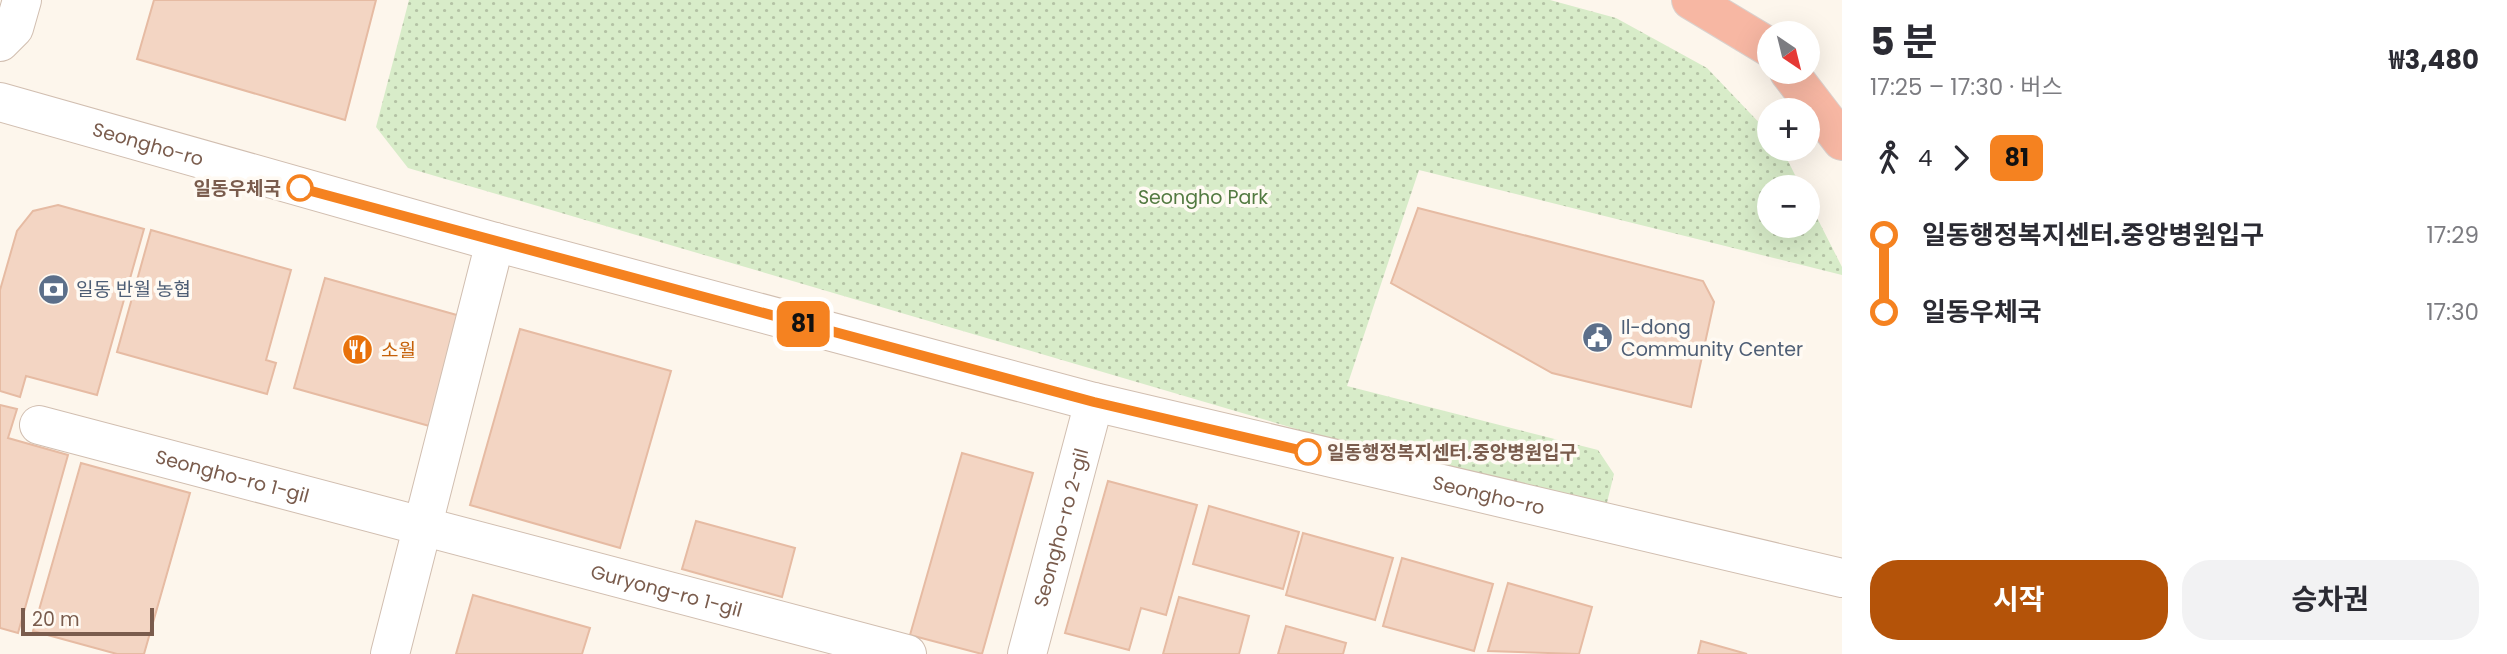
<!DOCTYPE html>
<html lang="ko">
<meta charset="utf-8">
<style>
:root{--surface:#fff;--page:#f2f2f3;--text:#2b2b33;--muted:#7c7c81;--accent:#b45309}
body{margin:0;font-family:Poppins,"Noto Sans KR",sans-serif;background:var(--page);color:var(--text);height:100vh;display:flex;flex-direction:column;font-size:26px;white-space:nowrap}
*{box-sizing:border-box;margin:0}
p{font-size:23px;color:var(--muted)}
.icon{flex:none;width:38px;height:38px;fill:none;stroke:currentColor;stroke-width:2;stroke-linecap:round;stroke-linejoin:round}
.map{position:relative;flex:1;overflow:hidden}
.side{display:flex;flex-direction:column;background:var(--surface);width:665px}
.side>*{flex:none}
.badge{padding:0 14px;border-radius:10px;font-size:24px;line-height:46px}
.needle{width:46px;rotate:145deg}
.controls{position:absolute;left:1757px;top:21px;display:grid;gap:14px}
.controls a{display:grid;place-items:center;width:63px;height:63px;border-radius:50%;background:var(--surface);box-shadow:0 7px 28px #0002;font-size:35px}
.scale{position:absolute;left:21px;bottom:18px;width:133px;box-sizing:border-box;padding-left:7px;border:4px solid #7a5c4d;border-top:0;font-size:19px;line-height:24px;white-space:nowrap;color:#7a5c4d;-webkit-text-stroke:5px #fffaf3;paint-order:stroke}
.map>.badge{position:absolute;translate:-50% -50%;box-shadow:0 0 0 4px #fff}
.legs{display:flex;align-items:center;gap:10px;height:77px;padding:0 28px;font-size:23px}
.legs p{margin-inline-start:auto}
.summary{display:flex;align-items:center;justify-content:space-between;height:119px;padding:0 28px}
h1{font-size:38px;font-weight:700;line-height:52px}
.cta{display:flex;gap:14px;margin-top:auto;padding:14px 28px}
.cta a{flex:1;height:80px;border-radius:28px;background:var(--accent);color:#fff;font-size:28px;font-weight:700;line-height:80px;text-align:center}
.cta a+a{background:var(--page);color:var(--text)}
ul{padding:0 28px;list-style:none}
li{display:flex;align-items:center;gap:24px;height:77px;font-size:26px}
li i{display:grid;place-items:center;width:10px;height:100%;margin:0 9px;background:currentColor}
li i::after{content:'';width:18px;height:18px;margin:-9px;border:5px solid;border-radius:50%;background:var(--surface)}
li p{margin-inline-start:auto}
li:first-child i{background:linear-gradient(#0000 50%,currentColor 0)}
li:last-child i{background:linear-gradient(currentColor 50%,#0000 0)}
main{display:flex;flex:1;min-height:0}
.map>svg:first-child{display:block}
.park{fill:url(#park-dots)}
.building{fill:#f3d5c3;stroke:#e6bba3;stroke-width:2}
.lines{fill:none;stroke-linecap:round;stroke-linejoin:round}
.minor-casing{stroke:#d1beb0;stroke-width:40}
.highway-casing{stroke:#dad1cd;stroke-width:40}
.minor{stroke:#fff;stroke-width:38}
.highway{stroke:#f7b7a3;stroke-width:38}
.line-1-casing{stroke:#fff;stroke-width:16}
.line-1{stroke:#f58220;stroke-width:10}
.stop-1-dot{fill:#fff;stroke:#f58220;stroke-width:3.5}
.labels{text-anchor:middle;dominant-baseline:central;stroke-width:7;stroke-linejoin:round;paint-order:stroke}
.street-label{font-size:19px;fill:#7a5c4d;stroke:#fffaf3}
.stop-label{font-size:19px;font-weight:bold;fill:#7a5c4d;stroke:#fffaf3;text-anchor:end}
.park-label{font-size:19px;fill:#537a41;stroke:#fffaf3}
.service-label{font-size:19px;fill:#4e5e75;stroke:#fffaf3;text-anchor:start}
.food-label{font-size:19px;fill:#c56008;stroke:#fffaf3;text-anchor:start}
</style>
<main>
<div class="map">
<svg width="1842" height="654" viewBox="0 0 1842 654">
<defs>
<pattern id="park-dots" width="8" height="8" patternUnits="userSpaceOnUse" patternTransform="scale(1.75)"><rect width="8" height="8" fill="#d8ecc9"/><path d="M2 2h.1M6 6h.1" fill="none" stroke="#b4c2a5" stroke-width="1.8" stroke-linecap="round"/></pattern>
</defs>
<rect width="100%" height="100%" fill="#fdf6ec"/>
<path class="park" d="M409,0H1550L1616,18L1707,68L1769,133V149H1782L1801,187H1769V226H1808V200L1842,267V275L1419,170L1347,386L1598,450L1614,474L1603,519L408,168L376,127Z"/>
<g class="building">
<path d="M154,0H376L345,120L137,59Z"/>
<path d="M58,205L144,229L97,395L26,376L20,397L0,391V290L17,231L33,211Z"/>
<path d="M1418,208L1703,281L1714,302L1691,407L1552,373L1391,283Z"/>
<path d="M151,230L291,270L266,360L276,363L267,394L117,352Z"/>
<path d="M325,278L471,319L440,429L294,388Z"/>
<path d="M520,329L671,371L620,548L470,505Z"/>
<path d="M0,405L17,409L8,438L68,455L18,633L0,628Z"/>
<path d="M962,453L1033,473L982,654L910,635Z"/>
<path d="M81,463L190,493L144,654H117L33,631Z"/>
<path d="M1108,481L1197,505L1166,615L1141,608L1129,650L1065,633Z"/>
<path d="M1209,506L1299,532L1283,589L1193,564Z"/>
<path d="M696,521L795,548L782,597L682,569Z"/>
<path d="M1303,533L1393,558L1375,620L1286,595Z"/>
<path d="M1402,558L1493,584L1474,651L1383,626Z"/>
<path d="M1508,583L1592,607L1579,654L1488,651Z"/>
<path d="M473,595L590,628L582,654H456Z"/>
<path d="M1179,597L1249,616L1239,654H1163Z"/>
<path d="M1286,626L1346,643L1343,654H1278Z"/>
<path d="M1701,641L1747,654H1698Z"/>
</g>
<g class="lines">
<defs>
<g id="minor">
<path d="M0,42L14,28L22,0"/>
<path id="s1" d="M0,102L495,242L1094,402L1842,578"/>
<path id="s2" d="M39,425L907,654"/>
<path d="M390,654L495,242"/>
<path id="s3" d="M1027,654L1094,402"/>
</g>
<g id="highway">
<path d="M1691,0L1769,47"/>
<path d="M1789,72L1842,141"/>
</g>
</defs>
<use href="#minor" class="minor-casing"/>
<use href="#highway" class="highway-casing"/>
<use href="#minor" class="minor"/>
<use href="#highway" class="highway"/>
</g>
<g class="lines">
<defs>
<path id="line-1" d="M300,188L1094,402L1308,452"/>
</defs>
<use href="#line-1" class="line-1-casing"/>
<use href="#line-1" class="line-1"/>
</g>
<defs>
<symbol id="bank-disc" viewBox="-11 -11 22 22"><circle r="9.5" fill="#5c6f8a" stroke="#fffaf3"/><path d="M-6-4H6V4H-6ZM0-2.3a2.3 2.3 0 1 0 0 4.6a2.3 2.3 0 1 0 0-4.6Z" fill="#fff"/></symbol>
<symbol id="civic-disc" viewBox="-11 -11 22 22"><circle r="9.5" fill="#5c6f8a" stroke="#fffaf3"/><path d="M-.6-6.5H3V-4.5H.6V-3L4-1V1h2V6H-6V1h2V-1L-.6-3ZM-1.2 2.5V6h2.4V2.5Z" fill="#fff"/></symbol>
<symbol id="restaurant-disc" viewBox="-11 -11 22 22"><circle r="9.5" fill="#e8710a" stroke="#fffaf3"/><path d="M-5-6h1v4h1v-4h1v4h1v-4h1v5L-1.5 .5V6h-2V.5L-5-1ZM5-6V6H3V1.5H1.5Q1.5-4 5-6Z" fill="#fff"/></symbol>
</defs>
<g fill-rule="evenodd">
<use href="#bank-disc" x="36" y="272" width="35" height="35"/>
<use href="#civic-disc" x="1580" y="320" width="35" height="35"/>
<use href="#restaurant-disc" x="340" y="332" width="35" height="35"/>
</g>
<g class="stop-1-dot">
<circle cx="300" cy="188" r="12"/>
<circle cx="1308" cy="452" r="12"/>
</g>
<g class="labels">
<g class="street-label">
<text stroke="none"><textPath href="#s1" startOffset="154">Seongho-ro</textPath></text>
<text stroke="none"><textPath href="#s2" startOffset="200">Seongho-ro 1-gil</textPath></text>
<text stroke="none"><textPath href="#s1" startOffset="1540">Seongho-ro</textPath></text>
<text stroke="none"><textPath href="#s3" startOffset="131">Seongho-ro 2-gil</textPath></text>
<text stroke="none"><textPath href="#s2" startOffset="649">Guryong-ro 1-gil</textPath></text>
</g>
<g class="stop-label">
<text x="281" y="188">일동우체국</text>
<text x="1327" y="452" text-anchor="start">일동행정복지센터.중앙병원입구</text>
</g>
<g class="park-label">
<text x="1203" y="197">Seongho Park</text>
</g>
<g class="service-label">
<text x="76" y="289">일동 반월 농협</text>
<text x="1621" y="327">Il-dong<tspan x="1621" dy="22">Community Center</tspan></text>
</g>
<g class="food-label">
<text x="381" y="350">소월</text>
</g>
</g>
</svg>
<div class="controls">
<a><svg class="needle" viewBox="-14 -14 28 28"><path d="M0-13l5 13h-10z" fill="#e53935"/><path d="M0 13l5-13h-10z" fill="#7c7c81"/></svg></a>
<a>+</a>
<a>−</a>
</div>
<div class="scale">20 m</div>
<b class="badge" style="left:803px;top:324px;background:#f58220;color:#111">81</b>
</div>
<section class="side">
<div class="summary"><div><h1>5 분</h1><p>17:25 – 17:30 · 버스</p></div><b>₩3,480</b></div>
<div class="legs"><svg class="icon" aria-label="walk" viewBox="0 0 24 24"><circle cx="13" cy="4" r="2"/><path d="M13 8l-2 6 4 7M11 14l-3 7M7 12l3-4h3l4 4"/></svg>4<svg class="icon" aria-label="forward" viewBox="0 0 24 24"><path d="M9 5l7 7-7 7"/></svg><b class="badge" style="background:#f58220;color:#111">81</b></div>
<ul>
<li><i style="color:#f58220"></i><b>일동행정복지센터.중앙병원입구</b><p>17:29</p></li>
<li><i style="color:#f58220"></i><b>일동우체국</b><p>17:30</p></li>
</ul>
<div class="cta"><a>시작</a><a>승차권</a></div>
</section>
</main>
